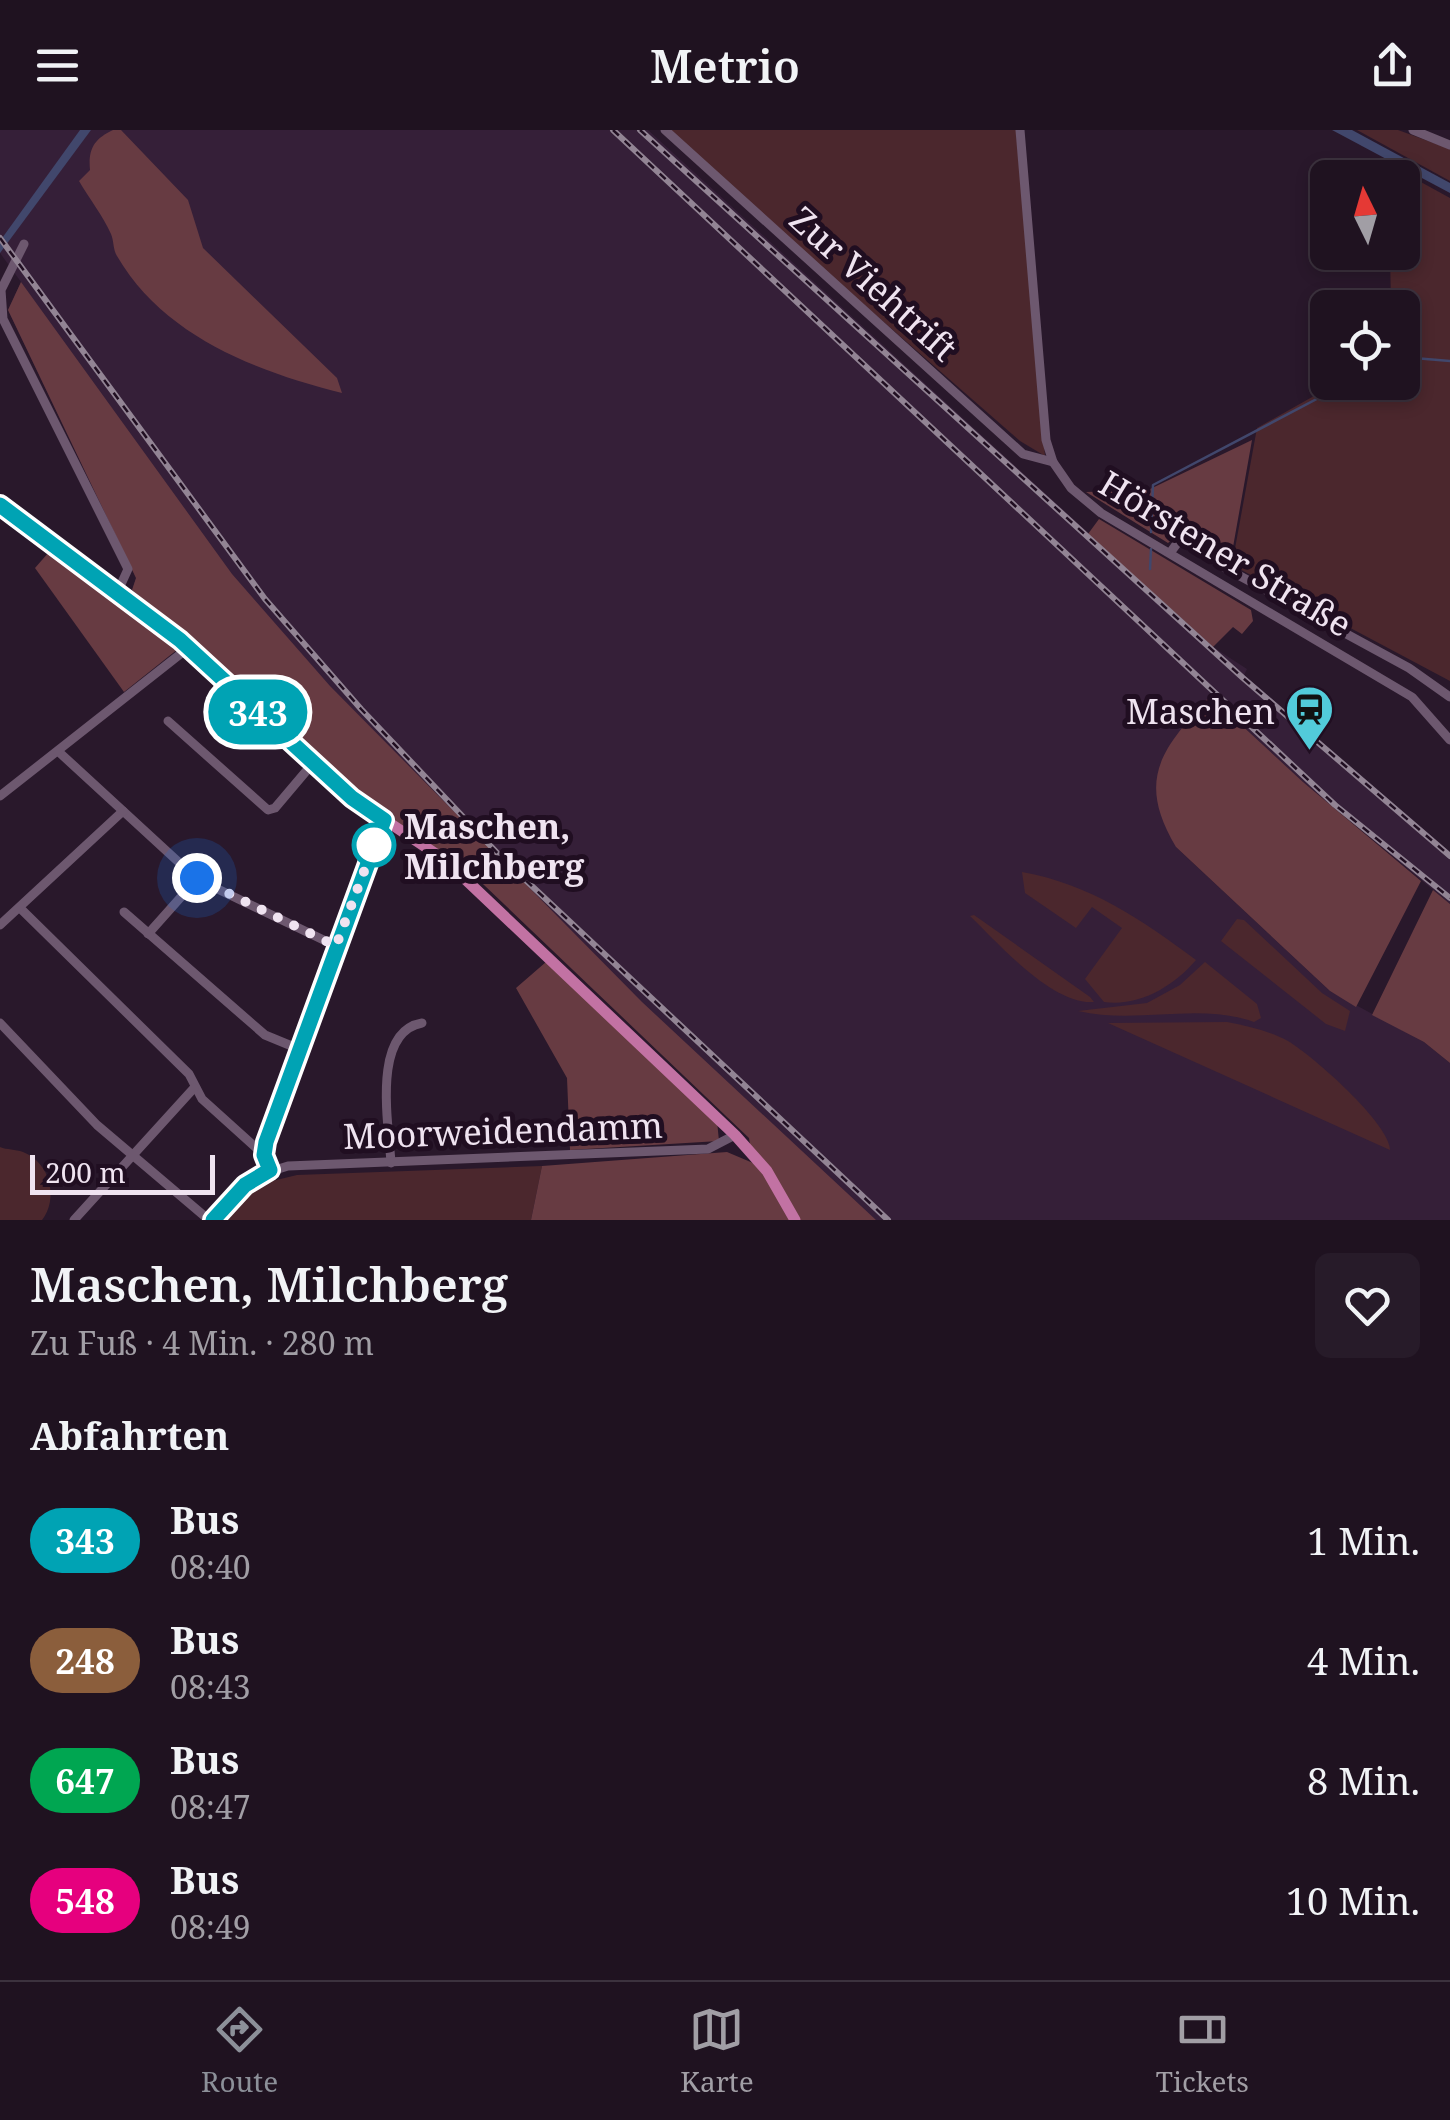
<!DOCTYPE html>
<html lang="de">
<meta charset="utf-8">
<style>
:root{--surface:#1f1220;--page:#271b29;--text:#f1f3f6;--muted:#a19ea5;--line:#3c323e;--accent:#8c9099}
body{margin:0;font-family:"Noto Serif",serif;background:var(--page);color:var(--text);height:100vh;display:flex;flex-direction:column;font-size:38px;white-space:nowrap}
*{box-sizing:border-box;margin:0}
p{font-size:32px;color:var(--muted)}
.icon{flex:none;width:55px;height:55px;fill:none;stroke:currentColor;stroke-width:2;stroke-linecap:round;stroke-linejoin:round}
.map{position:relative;height:1090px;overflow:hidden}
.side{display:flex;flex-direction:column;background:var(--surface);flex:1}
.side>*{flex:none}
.badge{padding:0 20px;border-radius:32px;font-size:35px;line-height:65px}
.needle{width:65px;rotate:355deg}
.controls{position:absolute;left:1310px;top:30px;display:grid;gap:20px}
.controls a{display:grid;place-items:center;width:110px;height:110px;border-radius:15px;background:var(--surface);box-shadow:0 5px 15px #0003,0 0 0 2px var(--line);font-size:50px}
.scale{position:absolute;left:30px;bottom:25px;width:185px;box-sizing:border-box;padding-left:10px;border:5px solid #efe3f0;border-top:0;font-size:28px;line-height:35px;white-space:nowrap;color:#efe3f0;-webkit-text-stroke:8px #200e21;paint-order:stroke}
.you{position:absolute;width:50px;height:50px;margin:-25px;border:8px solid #fff;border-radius:50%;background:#1a73e8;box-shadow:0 0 0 15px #1a73e833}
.map>.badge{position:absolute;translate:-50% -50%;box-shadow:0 0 0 5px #fff}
h2{padding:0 30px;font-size:38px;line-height:90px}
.round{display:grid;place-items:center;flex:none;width:105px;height:105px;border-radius:15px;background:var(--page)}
.overview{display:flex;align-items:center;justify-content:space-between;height:170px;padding:0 30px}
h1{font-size:48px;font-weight:600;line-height:75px}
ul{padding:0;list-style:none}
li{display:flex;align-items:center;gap:30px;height:120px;padding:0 30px}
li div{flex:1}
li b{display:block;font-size:38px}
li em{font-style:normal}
li .badge{min-width:110px;font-weight:700;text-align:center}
header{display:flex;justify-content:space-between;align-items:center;height:130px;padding:0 30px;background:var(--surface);font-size:45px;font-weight:600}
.tabs{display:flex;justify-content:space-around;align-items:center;height:140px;border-top:2px solid var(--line);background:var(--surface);font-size:28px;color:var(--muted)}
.tabs a{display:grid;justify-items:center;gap:5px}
.tabs .selected{color:var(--accent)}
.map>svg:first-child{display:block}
.built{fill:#351f38}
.green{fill:#4b272d}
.forest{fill:#673b42}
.water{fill:#41476c}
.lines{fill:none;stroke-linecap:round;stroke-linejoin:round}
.stream{stroke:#41476c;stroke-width:2.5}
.minor{stroke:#6d586f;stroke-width:9}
.major{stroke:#c272a3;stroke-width:11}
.rail-casing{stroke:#928494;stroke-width:6}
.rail{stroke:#200e21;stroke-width:2.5;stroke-dasharray:8;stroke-linecap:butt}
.line-casing{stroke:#fff;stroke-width:22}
.line{stroke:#00a3b4;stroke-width:15}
.walk{stroke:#efe3f0;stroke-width:10;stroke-dasharray:0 18}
.stop-dot{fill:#fff;stroke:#00a3b4;stroke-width:5}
.labels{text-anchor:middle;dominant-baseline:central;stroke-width:10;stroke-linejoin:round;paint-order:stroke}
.street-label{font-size:35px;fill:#efe3f0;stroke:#200e21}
.poi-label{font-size:35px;fill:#efe3f0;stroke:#200e21;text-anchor:end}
.stop-label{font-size:35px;font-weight:bold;fill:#efe3f0;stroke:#200e21;text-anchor:start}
</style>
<header><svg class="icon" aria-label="menu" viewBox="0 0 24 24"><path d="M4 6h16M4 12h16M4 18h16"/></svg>Metrio<svg class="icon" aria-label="share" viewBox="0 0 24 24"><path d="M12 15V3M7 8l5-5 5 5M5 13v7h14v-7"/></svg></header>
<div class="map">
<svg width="1450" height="1090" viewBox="0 0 1450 1090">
<rect width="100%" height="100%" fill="#29182b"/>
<path class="built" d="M0,0H648L1213,517L1247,539L1244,545L1450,722V774L1303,652L1211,567L1176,717L1330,861L1424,912L1450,933V1090H786L754,1034L749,1007L675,934L463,735L387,688L132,460L136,448L8,180L21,152L0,123Z"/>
<g class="green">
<path d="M664,0H1016L1045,326L1020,311Z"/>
<path d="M1357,0H1398L1450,19V51Z"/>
<path d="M1388,34L1450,68V551L1232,435L1257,298L1337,253L1402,252V178L1391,177L1390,123L1402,122V48L1389,47Z"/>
<path d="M1022,742C1090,754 1142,790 1196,830C1174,856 1139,877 1104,872L1085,849L1122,798L1092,777L1076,798L1025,763Z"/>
<path d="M974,785L1090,867L1094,872C1052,875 999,814 970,786Z"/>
<path d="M1237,789L1244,790L1322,863L1350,881L1345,901L1326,894L1221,811Z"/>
<path d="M1205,832L1257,874L1261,888L1254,892C1198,872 1136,895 1078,881L1147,873L1180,855Z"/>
<path d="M1227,892C1248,896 1270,901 1288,911C1313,926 1389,993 1390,1020L1108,893Z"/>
<path d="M0,1017C7,1020 15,1019 23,1022C50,1032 59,1069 42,1090H0Z"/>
<path d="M542,1036L531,1090H227L260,1054L297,1045Z"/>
</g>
<g class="forest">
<path d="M113,0H121L188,70L203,118L337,248L342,263C258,242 164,207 117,126C113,120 114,111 111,104C103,86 89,68 79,51L90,40C88,19 94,9 113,0Z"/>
<path d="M21,152L232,444L330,556L642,872L876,1090H531L542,1036L727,1022L753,1033L749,1008L463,735L387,688L132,460L136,448L8,180Z"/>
<path d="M1252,310L1230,434C1209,424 1205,402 1180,403L1168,413L1086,362L1148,360Z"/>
<path d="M1099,389L1251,480L1253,491L1242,504L1233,497L1213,517L1088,404Z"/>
<path d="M49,422L178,519L124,562L35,438Z"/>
<path d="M1210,566L1303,652L1421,751L1356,877L1330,861L1176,717C1135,648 1163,618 1210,566Z"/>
<path d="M1433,760L1450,774V933L1424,912L1372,885Z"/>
<path d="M546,832L717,991L719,1011L570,1020L567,948L516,858Z"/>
</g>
<g class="water">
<path d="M80,0H91L0,123V111Z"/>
<path d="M1332,0H1352L1450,53V63Z"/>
</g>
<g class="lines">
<g class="stream">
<path d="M1402,227L1450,231"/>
<path d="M1151,402L1153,355L1349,252"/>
<path d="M1150,439L1151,419"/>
</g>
<g class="minor">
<path d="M665,0L1023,324L1053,332"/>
<path d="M1020,0L1046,310L1053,332L1071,358L1101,383L1412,567L1450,610"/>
<path d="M1413,0L1450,15"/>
<path d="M24,114L1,160L3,189L128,439L118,461"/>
<path d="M1170,423L1181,408H1195L1218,434L1409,538L1450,567"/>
<path d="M168,591L268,680L275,678L313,633"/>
<path d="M60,623L197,749L336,816"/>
<path d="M0,666L188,518"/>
<path d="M21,779L189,944L202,969L264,1025"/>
<path d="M124,782L265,905L299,919"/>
<path d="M0,795L123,681"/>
<path d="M148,804L197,749"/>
<path d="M0,893L97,995L209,1090"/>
<path d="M391,1033C389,996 371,902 422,893"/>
<path d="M270,1040L264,1025L266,1012L383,690"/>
<path d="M74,1090L194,958"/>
<path d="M213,1090L259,1045L288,1036L708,1019L735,1005"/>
</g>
<path class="major" d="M0,375L180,511L352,668L445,730L735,1005L767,1041L795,1090"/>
<defs>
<g id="rail">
<path d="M613,0L1335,675L1450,768"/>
<path d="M640,0L1243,548L1450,726"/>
<path d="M0,108L265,469L361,579L502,728L888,1090"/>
</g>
</defs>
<use href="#rail" class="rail-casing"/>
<use href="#rail" class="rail"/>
</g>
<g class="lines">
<defs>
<path id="line" d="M0,375L180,510L352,668L384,690L266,1012L264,1025L270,1040L245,1055L213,1090"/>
</defs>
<use href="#line" class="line-casing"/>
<use href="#line" class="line"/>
<path class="walk" d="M197,748L336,816L374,715"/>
</g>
<defs>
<symbol id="station-pin" viewBox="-11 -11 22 30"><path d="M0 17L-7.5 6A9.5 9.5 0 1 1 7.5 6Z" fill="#52cbda" stroke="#200e21"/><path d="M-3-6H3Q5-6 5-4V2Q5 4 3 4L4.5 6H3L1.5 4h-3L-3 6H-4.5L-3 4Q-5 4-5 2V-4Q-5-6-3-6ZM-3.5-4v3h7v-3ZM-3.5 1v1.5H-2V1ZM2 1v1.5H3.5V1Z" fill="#111"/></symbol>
</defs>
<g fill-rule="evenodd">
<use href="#station-pin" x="1282" y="552" width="55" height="75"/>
</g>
<circle class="stop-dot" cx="374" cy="715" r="20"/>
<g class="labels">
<g class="street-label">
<text transform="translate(874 153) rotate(42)">Zur Viehtrift</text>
<text transform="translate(1226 423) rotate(31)">Hörstener Straße</text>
<text transform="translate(503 1000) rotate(-2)">Moorweidendamm</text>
</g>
<g class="poi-label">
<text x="1275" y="580">Maschen</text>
</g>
<g class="stop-label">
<text x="404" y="695">Maschen,<tspan x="404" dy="40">Milchberg</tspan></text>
</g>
</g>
</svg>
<div class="controls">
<a><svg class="needle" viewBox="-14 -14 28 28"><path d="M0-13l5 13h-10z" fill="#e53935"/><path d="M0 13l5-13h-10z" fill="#a19ea5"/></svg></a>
<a><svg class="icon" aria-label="locate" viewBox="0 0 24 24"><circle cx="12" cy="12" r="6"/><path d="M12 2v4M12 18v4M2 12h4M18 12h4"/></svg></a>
</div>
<div class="scale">200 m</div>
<div class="you" style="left:197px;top:748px"></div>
<b class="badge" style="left:258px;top:582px;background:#00a3b4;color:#fff">343</b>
</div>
<section class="side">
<div class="overview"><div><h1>Maschen, Milchberg</h1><p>Zu Fuß · 4 Min. · 280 m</p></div><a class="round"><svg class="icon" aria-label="heart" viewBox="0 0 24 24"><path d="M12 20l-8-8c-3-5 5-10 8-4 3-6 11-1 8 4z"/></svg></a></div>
<h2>Abfahrten</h2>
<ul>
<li><span class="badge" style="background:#00a3b4;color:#fff">343</span><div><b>Bus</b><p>08:40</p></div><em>1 Min.</em></li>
<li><span class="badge" style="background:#8b5e3c;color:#fff">248</span><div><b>Bus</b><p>08:43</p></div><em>4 Min.</em></li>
<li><span class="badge" style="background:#00a651;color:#fff">647</span><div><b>Bus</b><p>08:47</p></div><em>8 Min.</em></li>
<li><span class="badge" style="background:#e6007e;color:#fff">548</span><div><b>Bus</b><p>08:49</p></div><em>10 Min.</em></li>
</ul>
</section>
<nav class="tabs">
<a class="selected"><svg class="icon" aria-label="directions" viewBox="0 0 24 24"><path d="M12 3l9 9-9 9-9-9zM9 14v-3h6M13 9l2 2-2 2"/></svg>Route</a>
<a><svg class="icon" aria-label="map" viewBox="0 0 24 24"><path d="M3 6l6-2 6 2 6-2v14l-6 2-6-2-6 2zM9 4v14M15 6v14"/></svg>Karte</a>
<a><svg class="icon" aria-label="tickets" viewBox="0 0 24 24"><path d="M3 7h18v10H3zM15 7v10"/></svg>Tickets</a>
</nav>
